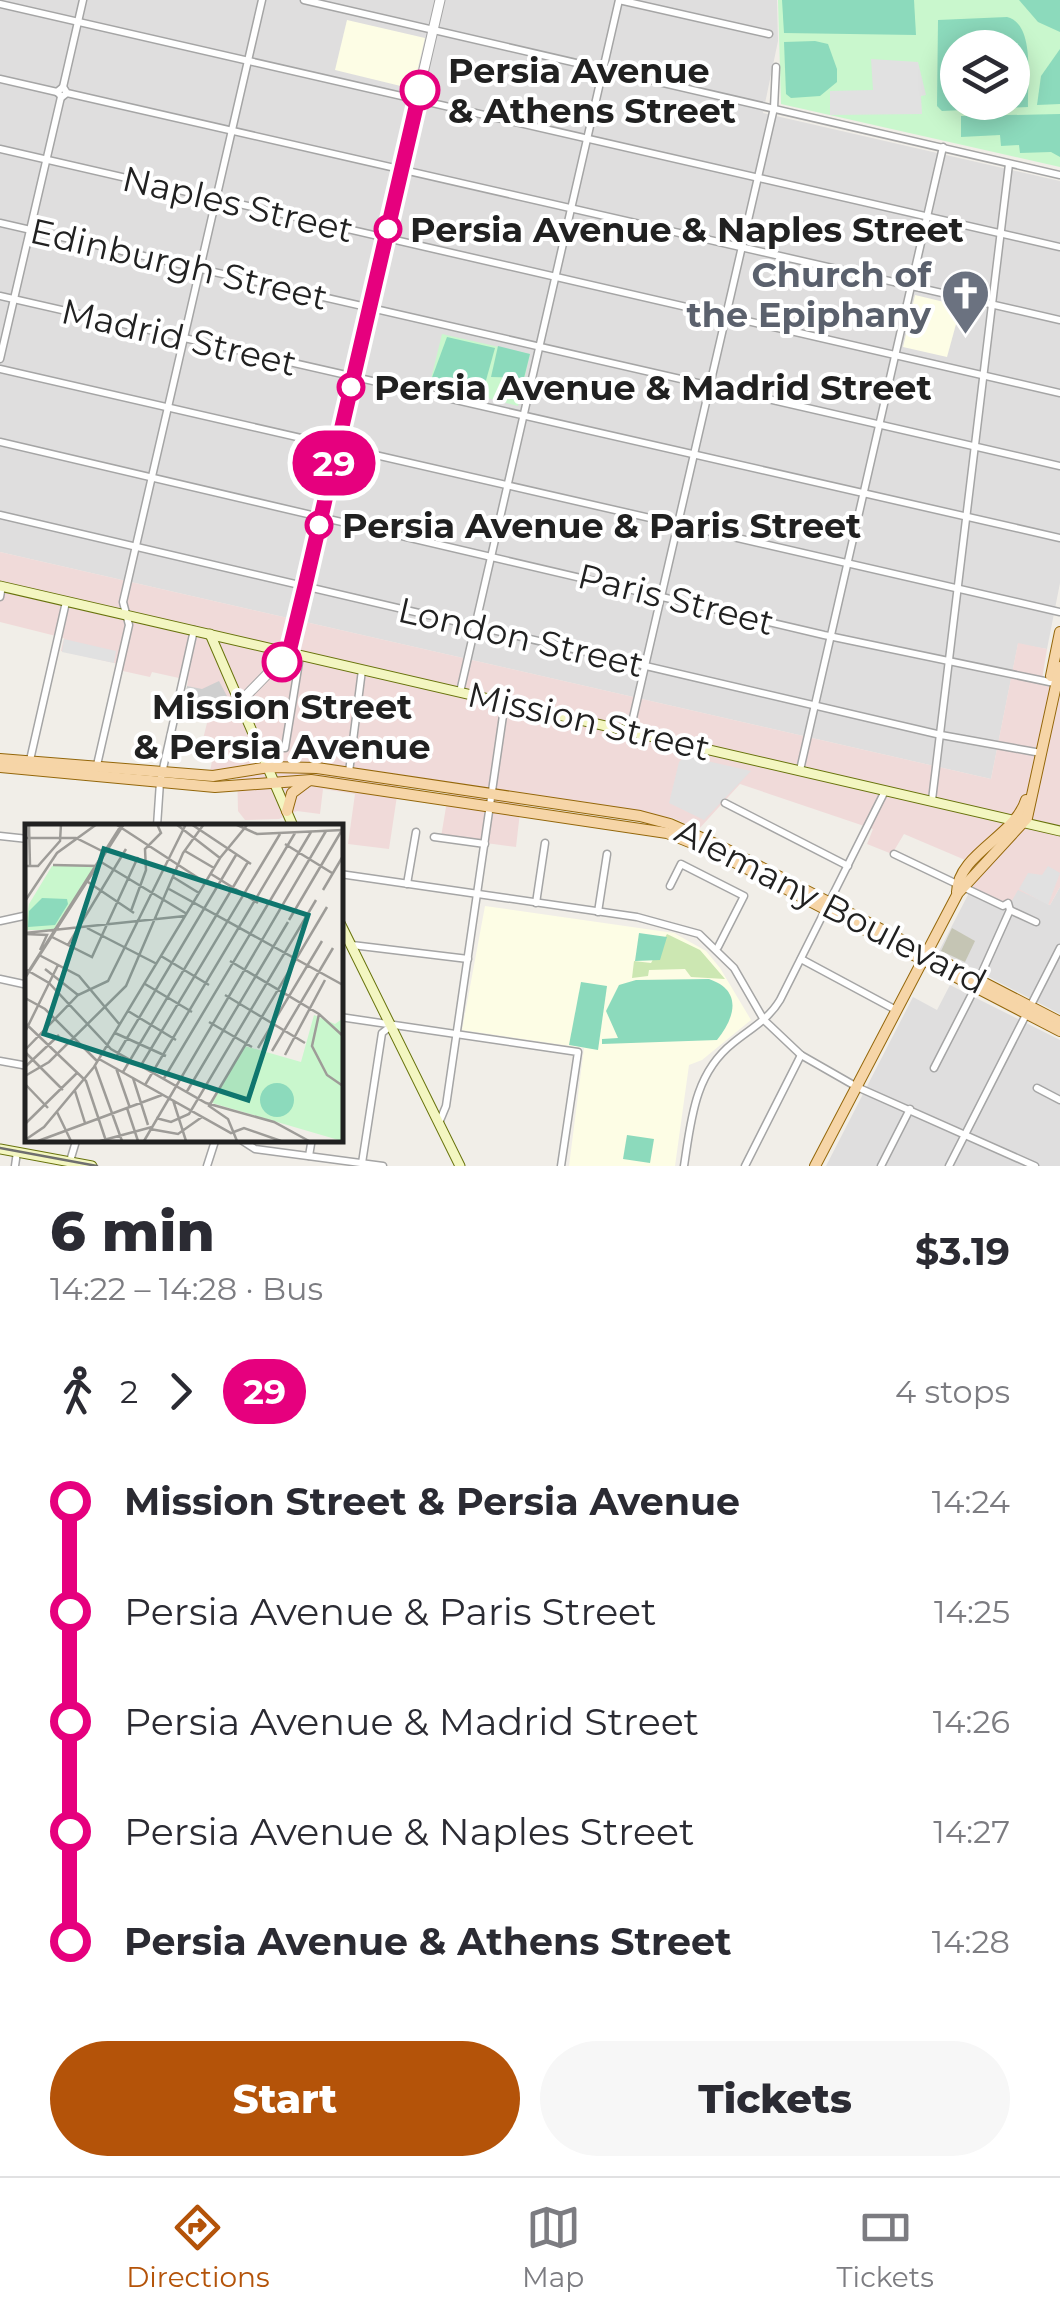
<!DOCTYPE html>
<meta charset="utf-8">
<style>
:root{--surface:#fff;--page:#f7f7f7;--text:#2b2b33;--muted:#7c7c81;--line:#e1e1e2;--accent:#b45309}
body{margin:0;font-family:Montserrat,sans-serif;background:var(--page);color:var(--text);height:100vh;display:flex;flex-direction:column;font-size:38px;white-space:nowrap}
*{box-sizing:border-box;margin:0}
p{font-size:32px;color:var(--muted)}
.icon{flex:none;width:55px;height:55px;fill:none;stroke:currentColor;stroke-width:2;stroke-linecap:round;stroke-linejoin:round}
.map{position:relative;height:1166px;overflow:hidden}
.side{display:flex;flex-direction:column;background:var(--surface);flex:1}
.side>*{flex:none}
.badge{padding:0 20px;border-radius:32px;font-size:35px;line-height:65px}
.fabs{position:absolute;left:940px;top:30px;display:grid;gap:20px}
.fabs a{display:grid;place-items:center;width:90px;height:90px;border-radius:50%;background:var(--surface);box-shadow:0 5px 25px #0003;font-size:50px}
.map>.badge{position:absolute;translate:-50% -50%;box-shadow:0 0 0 5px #fff}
.legs{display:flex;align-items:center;gap:15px;height:110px;padding:0 50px;font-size:32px}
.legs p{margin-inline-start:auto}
.headline{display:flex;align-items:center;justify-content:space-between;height:170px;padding:0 50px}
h1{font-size:55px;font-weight:800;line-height:75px}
.button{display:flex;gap:20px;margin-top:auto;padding:20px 50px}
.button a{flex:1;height:115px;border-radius:60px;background:var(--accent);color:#fff;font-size:40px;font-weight:800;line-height:115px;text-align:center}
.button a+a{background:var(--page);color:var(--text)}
ul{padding:0 50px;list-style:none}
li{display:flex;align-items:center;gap:35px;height:110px;font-size:38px}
li i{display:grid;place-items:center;width:15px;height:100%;margin:0 12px;background:currentColor}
li i::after{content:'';width:25px;height:25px;margin:-12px;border:8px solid;border-radius:50%;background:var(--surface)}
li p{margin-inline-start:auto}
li:first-child i{background:linear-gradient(#0000 50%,currentColor 0)}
li:last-child i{background:linear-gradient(currentColor 50%,#0000 0)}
.tab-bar{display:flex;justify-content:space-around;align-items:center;height:140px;border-top:2px solid var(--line);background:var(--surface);font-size:28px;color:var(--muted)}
.tab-bar a{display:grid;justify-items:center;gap:5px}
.tab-bar .active{color:var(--accent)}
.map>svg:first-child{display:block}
.residential{fill:#dfdede}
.commercial{fill:#f0dad9}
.education{fill:#fdfde5}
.religious{fill:#cfcfcf}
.construction{fill:#c5c5b4}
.grass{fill:#cce7b2}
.park{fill:#c9f7cd;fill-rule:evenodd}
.pitch{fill:#8cdabc;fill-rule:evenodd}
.parking{fill:#e1e1e1}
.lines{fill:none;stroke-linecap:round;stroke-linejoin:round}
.minor-casing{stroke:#a5a5a5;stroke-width:9}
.tertiary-casing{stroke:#a5a5a5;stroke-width:11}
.secondary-casing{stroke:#68730c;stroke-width:11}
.primary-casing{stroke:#94670a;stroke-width:12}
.minor{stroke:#fff;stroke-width:6}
.tertiary{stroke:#fff;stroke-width:9}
.secondary{stroke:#f3f6c1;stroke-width:9}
.primary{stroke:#f6d5a7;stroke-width:10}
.tram{stroke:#6f6f6f;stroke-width:2.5}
.line-1-casing{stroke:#fff;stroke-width:22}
.line-1{stroke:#e6007e;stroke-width:15}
.stop-1-dot{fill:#fff;stroke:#e6007e;stroke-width:5}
.labels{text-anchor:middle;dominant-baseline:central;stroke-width:8;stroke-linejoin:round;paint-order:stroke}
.stop-label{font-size:35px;font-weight:bold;fill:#212121;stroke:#fff;text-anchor:start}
.street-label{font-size:35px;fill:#212121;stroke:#fff}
.worship-label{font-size:35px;font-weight:bold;fill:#5b616d;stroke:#fff;text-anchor:end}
.inset-road{fill:none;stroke:#9e9c98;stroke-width:2.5}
.view{fill:#0f766e;fill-opacity:0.15;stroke:#0f766e;stroke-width:5}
.inset-edge{fill:none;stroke:#212121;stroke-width:5}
</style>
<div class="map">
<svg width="1060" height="1166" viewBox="0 0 1060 1166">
<rect width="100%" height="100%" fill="#f1eee8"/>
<g class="residential">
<path d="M0,0H777L778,41L763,113L1060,181V583L1047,649L1018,644L991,779L0,552Z"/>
<path d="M1060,887V1014L939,951L971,889H1018L1050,905Z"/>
<path d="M950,985L1060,1040V1166H826L913,997L937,1010Z"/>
</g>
<path class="commercial" d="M0,552L991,779L1018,643L1047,649L1041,685L1060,689V887L1050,905L1018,890L1010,904L971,889L984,868L904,834L892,854L867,844L873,829L740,784L698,830L673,818L522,795L516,847L441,837L450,783L400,776L389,849L348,844L355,794L323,789L320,814L297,811L279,819L245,820L238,811L237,769L210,771L216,742L203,739L208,719L204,711L228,698L187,686L188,680L152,672L150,677L123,671V665L61,651L64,638L0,622Z"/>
<g class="education">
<path d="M347,20L425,38L413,89L335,70Z"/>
<path d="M915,295L961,306L947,357L903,347Z"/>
<path d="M485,906L674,933L706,951L720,968L751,1020L702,1060L689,1065L675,1166H569L584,1048L462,1030Z"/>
</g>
<path class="religious" d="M219,681L228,698L204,711L183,705L187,686L202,689Z"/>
<path class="construction" d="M952,928L975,941L965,962L941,951Z"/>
<path class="grass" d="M667,934L700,950L725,979L691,977L685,969L649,970L648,976L632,978L634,961L651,963Z"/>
<g class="park">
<path d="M778,0H1060V167L781,104ZM958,48H1012V102H958Z"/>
<path d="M442,334L530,354L518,406L430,383Z"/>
</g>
<g class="pitch">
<path d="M782,0H914L916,35L784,33Z"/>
<path d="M1019,0H1060V32L1038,22Z"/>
<path d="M1007,17C1036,24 1027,83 1028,107L942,111L937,106L938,20ZM958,48H1012V102H958Z"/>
<path d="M815,41L828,44L837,69V82L820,96L791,98L786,94L784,42Z"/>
<path d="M1060,49V104L1037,105L1041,76Z"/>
<path d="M1060,114V157L1051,152L1020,153L1019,145L1001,146L1000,135L961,137V116Z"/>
<path d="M447,337L495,348L485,384L476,395L430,383Z"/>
<path d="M498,346L530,354L524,378L491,377Z"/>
<path d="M639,933L667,937L660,960L635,961Z"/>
<path d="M709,979C744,991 734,1019 717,1040L602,1044V1039L618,1038L606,1011L619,985L636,980Z"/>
<path d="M581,982L607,986L598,1050L569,1045Z"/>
<path d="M627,1135L654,1139L650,1163L623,1159Z"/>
</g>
<g class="parking">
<path d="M871,59L918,62L926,95L921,96L922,114L830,115V91L873,90Z"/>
<path d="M64,639L116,651L114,663L62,652Z"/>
<path d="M685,756L751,771L704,820L669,803L679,762Z"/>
<path d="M1048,866L1060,873L1048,905L1019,889L1028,873L1042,875Z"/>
</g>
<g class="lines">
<defs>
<g id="minor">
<path d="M304,0L1060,175"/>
<path d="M0,4L1060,247"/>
<path d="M0,79L57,92"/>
<path d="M63,87L83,0"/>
<path d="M67,93L62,97L57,92L63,87L67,93L1060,320"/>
<path d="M0,149L1060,393"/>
<path d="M0,223L1060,466"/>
<path d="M0,296L1060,538"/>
<path d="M0,359L61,97"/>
<path d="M0,369L1060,612"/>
<path d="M0,442L824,635L1059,684"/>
<path d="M0,515L941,735L1041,753"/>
<path d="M0,597L2,586"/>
<path d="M460,692C511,461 567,231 619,0L769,34"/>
<path d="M630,731L774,108L776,67"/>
<path d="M260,747L285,748L300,656"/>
<path d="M30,760L66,602"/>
<path d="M97,765L129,625L123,602L262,0"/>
<path d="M800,770L943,147"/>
<path d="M349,772L362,670"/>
<path d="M932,800L1009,164"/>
<path d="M725,803L848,866"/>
<path d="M157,826L160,782L194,630"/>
<path d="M0,836L28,839"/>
<path d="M434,837L485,844"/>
<path d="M894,854L1003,906L1008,903L1010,910"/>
<path d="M340,874L637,917L699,934L734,968L764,1020L801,1055L857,1087L1035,1166"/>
<path d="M407,884L416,832"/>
<path d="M670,886L681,864L744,896L718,947"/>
<path d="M536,903L545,843"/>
<path d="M598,912L607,854"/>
<path d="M0,921L28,915"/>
<path d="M352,945L468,959"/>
<path d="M801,959L896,1010"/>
<path d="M0,979L28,985"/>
<path d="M979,979L1010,910L1036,922"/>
<path d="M340,1017L578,1052L561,1166"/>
<path d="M0,1061L28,1066"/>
<path d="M934,1068L975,988"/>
<path d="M1037,1088L1060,1100"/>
<path d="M439,1123L446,1106L505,702"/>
<path d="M238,1138L255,1149L383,1166"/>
<path d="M309,1156L312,1138"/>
<path d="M70,1161L77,1138"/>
<path d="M362,1163L382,1033L391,1026"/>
<path d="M15,1166L17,1152"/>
<path d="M207,1166L216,1138"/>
<path d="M684,1166C691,1121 694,1074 733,1043C750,1029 768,1020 780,1000L885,791"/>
<path d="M745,1166L801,1055"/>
<path d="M881,1166L910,1109"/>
<path d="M949,1166L1060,948"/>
</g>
<path id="tertiary" d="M239,703L289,652L440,0"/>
<g id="secondary">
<path d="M0,586L1060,831"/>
<path d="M210,634L293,826"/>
<path d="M340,923L460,1166"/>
<path d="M0,1149L92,1166"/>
</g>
<g id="primary">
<path d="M1051,676L1060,632"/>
<path d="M0,759L213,776L269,767L317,768L640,816L670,824L720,846L1060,1022"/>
<path d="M0,767L215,787L311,780L667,833L717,853L1060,1031"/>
<path d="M287,811L292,793L308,781"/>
<path d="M957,892C958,854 1015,836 1026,800"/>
<path d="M815,1166L958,893L1027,818L1060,667"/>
</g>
</defs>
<use href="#minor" class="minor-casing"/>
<use href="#tertiary" class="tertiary-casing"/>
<use href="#secondary" class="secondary-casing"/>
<use href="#primary" class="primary-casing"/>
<use href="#minor" class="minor"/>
<use href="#tertiary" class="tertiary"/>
<use href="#secondary" class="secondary"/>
<use href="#primary" class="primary"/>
<path class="tram" d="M0,1148L97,1166"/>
</g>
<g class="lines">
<defs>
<path id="line-1" d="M282,662L289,652L305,586L420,90"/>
</defs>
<use href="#line-1" class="line-1-casing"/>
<use href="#line-1" class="line-1"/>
</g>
<defs>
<symbol id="church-pin" viewBox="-11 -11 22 30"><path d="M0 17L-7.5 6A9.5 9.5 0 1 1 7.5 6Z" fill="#6b7280" stroke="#fff"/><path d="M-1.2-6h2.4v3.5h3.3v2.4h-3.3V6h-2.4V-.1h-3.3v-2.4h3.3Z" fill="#fff"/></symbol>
</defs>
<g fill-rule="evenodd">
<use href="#church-pin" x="938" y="266" width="55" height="75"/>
</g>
<g class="stop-1-dot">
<circle cx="420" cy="90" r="18"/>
<circle cx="388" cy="229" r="12"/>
<circle cx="351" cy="387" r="12"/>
<circle cx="319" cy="525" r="12"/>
<circle cx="282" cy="662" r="18"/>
</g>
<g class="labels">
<g class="stop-label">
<text x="448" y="70">Persia Avenue<tspan x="448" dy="40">&amp; Athens Street</tspan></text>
<text x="410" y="229">Persia Avenue &amp; Naples Street</text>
<text x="374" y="387">Persia Avenue &amp; Madrid Street</text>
<text x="342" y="525">Persia Avenue &amp; Paris Street</text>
<text x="282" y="706" text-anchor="middle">Mission Street<tspan x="282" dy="40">&amp; Persia Avenue</tspan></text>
</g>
<g class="street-label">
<text transform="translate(238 204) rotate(13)">Naples Street</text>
<text transform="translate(179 264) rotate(13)">Edinburgh Street</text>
<text transform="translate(179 337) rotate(13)">Madrid Street</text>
<text transform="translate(676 599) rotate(14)">Paris Street</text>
<text transform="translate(521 637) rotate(13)">London Street</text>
<text transform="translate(589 721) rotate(13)">Mission Street</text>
<text transform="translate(831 906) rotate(27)">Alemany Boulevard</text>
</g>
<g class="worship-label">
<text x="931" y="274">Church of<tspan x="931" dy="40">the Epiphany</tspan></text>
</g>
</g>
<g transform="translate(25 824)">
<rect width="318" height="318" fill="#f1eee8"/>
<path d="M27,42H71L29,106H0L4,80ZM289,191L310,200L317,195V317L187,279L220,222L276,238Z" fill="#c9f7cd"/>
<path d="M17,74L42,75L43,80L30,101L3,103L4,87ZM235 276a17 17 0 1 1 34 0a17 17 0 1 1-34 0Z" fill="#8cdabc"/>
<path class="inset-road" d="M4,0L5,42M151,0L195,34M166,0L226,40M210,0L232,10L318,6M92,1L181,59M0,14H51L81,29M260,20L307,49M160,27L189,44M76,38L162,90M28,41L74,42M0,42H13L35,17L36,0M186,50L233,79M148,53L174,69M63,58L109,89M144,65L318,161M298,66L318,32M0,77L32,29L72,0M106,87L121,46L120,25L136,9L132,0M264,96L317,6M62,104L132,140M0,109L160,92M0,110L22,111L15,126M27,113L67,133L113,33M43,121L101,25M14,131L54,152L95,201M136,132L184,161M205,137L294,190L318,212M0,145L24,159L86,225L181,279L249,298L284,317M20,145L53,171M0,153L97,0M0,154L99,0M120,160L167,188M200,171L280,219M0,174L20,185L73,238M103,187L151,216M294,190L287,222L302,251L318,262M184,198L227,223M0,199L61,257L81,317M0,208L33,141M90,209L141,232M233,224L297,117M0,226L53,171L83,157L161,0M247,227L308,124M0,228L38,266M92,231L211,31M260,231L300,156M74,235L206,309L219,304L256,317M70,242L97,317M0,243L34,211M115,243L255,10M91,244L105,284M98,248L223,38M0,252L24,238L101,162L158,29L179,0M108,254L123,301M138,256L286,8M0,260L23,284M120,261L270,9M50,267L60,299M161,269L263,98M148,276L161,317M102,284L113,317M32,288L46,317M131,294L146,298L164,290L291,76M0,300L52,249M125,305L153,310L177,293M0,316L19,303L69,243L195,34L223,0M13,317L137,271M75,317L127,303M119,317L301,7M212,317L203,295L184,282L302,83"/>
<path class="view" d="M79,25L283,91L223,276L19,210Z"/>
<rect width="318" height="318" class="inset-edge"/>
</g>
</svg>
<div class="fabs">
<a><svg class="icon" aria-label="layers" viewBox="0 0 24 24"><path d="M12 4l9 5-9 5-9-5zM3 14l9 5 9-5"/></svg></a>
</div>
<b class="badge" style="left:334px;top:463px;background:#e6007e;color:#fff">29</b>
</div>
<section class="side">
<div class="headline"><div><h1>6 min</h1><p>14:22 – 14:28 · Bus</p></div><b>$3.19</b></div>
<div class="legs"><svg class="icon" aria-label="walk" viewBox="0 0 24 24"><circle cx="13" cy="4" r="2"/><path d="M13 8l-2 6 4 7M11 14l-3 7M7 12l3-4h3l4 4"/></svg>2<svg class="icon" aria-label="forward" viewBox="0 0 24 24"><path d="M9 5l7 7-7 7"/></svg><b class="badge" style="background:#e6007e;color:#fff">29</b><p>4 stops</p></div>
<ul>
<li><i style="color:#e6007e"></i><b>Mission Street &amp; Persia Avenue</b><p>14:24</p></li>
<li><i style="color:#e6007e"></i><span>Persia Avenue &amp; Paris Street</span><p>14:25</p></li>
<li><i style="color:#e6007e"></i><span>Persia Avenue &amp; Madrid Street</span><p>14:26</p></li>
<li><i style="color:#e6007e"></i><span>Persia Avenue &amp; Naples Street</span><p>14:27</p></li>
<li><i style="color:#e6007e"></i><b>Persia Avenue &amp; Athens Street</b><p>14:28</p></li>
</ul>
<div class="button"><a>Start</a><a>Tickets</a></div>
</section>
<nav class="tab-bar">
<a class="active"><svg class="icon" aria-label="directions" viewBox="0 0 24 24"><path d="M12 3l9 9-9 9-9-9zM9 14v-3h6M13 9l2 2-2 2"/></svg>Directions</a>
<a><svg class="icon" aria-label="map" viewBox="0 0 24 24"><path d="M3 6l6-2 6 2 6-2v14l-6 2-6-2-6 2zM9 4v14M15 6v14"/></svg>Map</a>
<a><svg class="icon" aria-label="tickets" viewBox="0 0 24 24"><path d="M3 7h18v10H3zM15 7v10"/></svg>Tickets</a>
</nav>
